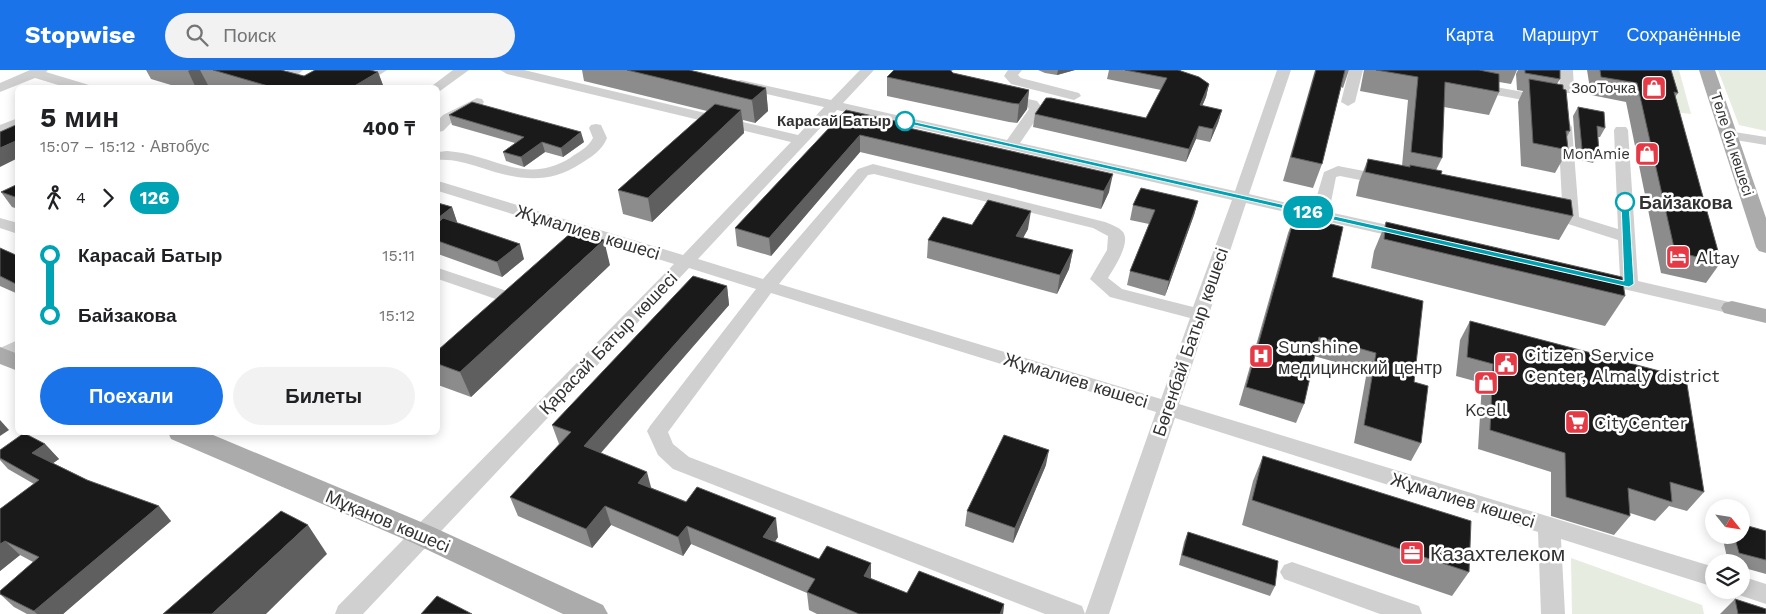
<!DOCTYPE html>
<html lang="ru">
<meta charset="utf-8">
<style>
:root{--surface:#fff;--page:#f2f2f2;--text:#202124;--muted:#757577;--accent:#1a73e8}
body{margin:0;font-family:"Work Sans",sans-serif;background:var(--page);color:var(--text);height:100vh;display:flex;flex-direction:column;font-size:19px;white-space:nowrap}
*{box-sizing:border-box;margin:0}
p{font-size:16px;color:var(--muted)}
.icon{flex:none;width:28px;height:28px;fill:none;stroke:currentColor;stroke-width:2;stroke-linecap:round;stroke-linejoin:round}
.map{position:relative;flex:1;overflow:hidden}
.details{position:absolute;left:15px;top:15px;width:425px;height:350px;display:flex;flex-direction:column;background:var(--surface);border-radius:8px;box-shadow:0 2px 12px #0003}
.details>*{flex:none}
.badge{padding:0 10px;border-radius:16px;font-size:18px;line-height:32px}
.needle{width:32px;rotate:120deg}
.tools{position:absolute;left:1705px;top:429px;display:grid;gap:10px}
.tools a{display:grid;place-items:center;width:45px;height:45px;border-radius:50%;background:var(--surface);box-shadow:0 2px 12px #0003;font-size:25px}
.map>.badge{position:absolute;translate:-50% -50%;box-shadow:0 0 0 2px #fff}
.legs{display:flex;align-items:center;gap:8px;height:55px;padding:0 25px;font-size:16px}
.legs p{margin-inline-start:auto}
.summary{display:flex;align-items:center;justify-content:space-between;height:85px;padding:0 25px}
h1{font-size:28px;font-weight:700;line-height:38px}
.cta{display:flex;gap:10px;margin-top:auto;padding:10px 25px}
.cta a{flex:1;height:58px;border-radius:30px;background:var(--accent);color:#fff;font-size:20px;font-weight:700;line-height:58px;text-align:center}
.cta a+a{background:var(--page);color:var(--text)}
ul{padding:0 25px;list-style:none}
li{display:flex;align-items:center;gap:18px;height:60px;font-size:19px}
li i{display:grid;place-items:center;width:8px;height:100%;margin:0 6px;background:currentColor}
li i::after{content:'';width:12px;height:12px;margin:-6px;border:4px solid;border-radius:50%;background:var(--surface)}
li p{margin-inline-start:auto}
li:first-child i{background:linear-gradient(#0000 50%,currentColor 0)}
li:last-child i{background:linear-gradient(currentColor 50%,#0000 0)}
header{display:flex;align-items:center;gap:30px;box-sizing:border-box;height:70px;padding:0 25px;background:var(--accent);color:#fff}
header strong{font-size:24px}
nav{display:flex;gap:28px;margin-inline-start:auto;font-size:18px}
.search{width:350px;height:45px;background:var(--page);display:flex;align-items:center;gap:12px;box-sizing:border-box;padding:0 18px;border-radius:28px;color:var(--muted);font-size:19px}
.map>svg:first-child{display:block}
.green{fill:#e6ecdf}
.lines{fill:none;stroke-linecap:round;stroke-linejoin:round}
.minor{fill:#d0d0d0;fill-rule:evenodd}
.major{fill:#ababab;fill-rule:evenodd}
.wall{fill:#8c8c8c}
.shaded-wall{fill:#5f5f5f}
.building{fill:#1a1a1a;stroke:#5f5f5f}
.line-1{fill:#00a3b4;stroke:#fff}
.stop-1-dot{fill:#fff;stroke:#00a3b4;stroke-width:2.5}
.labels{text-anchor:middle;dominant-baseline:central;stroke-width:5;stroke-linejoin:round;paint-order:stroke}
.far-poi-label{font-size:15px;fill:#333;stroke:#fff;text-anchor:end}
.far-stop-label{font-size:15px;font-weight:bold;fill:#333;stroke:#fff;text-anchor:end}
.far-street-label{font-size:15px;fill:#333;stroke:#fff}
.stop-label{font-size:18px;font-weight:bold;fill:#333;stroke:#fff;text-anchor:start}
.street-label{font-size:18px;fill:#333;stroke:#fff}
.poi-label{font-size:18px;fill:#333;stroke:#fff;text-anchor:start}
.near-poi-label{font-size:21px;fill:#333;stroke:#fff;text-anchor:start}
</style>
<header>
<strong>Stopwise</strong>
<div class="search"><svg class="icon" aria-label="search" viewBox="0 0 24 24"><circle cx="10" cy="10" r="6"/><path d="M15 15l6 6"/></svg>Поиск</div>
<nav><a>Карта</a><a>Маршрут</a><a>Сохранённые</a></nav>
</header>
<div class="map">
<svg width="1766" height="544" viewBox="0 0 1766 544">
<rect width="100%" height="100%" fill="#fff"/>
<g class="green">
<path d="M1656,0H1679L1691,44L1666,41Z"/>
<path d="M1718,0H1766V61L1739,55Z"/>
<path d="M1571,488L1702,535L1704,544H1572Z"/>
</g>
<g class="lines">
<g class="minor">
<path d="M30,0H48L46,2L89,15L90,18H68L35,8L0,22V13Z"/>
<path d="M287,0H303L294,8L315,15L316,18H296L282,13L280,6Z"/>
<path d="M371,0H387L360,18H344Z"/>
<path d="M453,0H469L440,21H438V18H429Z"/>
<path d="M500,0H524L798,65L824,37L736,17L734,14L736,11L741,10L831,30L860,0H874L843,33L1007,70L1029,39L1027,37L997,30L995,27L997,24L1002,23L1037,31L1043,39L1020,73L1235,121L1277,0H1291L1249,124L1313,139L1324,102L1338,96L1385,105L1390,107L1393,110L1390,113L1385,115L1340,106L1336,107L1329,142L1415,161L1417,165L1415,169L1409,170L1246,133L1179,334L1714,497V517L1561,469L1565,544H1541L1538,462L1175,348L1109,544H1045L673,399L658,385L647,361L650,356L756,219L689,198L363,544H335L338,536L674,194L438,121V111L683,185L791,72L507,4ZM837,40L1232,130L1193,237L1122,219L1108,208C1114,198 1131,173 1123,162C1119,157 1110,154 1105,152L873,94L858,99L763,209L698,189ZM874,104L1093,158L1108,166L1107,180L1090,209L1110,227L1190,248L1161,329L779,214L868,105ZM771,223L1156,342L1085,544L1082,536L689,387L673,374L668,362Z"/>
<path d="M1008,0H1022L1018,5L1021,8L1079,23L1081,26L1074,30L1011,14L1004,6Z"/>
<path d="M1349,0H1363L1355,32L1348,36L1341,32Z"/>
<path d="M1559,0H1573L1574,20L1572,23H1562L1560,20Z"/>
<path d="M1474,13L1545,26L1552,30L1545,34L1469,20L1467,17L1469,14Z"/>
<path d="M477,28L482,29L484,32L482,35L453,51L443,61L438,62V50L443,45Z"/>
<path d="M18,48V57L0,64V55Z"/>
<path d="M1565,53L1570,54L1572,57L1579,147L1618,159L1614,60L1616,57H1626L1628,60L1638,211L1738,234L1741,238L1738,242L1732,244L1593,212L1590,208L1593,204L1599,202L1620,207L1618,170L1565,153L1563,150L1558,57L1560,54Z"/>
<path d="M596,54L601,55L607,68C602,81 591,87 580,94C547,116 515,109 479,97C465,93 452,89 438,90V82L447,81C493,84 525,116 570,88C578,82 588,78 593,68L589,58L591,55Z"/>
<path d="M1728,61L1766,67V75L1723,68L1721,65L1723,62Z"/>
<path d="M0,148L18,153V164L0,158Z"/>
<path d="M438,198L522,226L525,230L522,234L516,236L438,209Z"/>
<path d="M18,270V285L0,293V278Z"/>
<path d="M1292,492L1419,536L1422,544H1380L1284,509L1280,502L1284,495Z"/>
<path d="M1741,506L1766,514V534L1733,523L1731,520H1741Z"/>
</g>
<g class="major">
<path d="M1699,0H1715L1766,148V183L1759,181L1756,177Z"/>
<path d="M1732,231L1766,239V253L1724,243L1721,238L1724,233Z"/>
<path d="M0,277L18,284V301L0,294Z"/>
<path d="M168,362H206L433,457L603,535L608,544H563L413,473L171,369Z"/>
</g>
</g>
<g class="wall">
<path d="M146,0H281L304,6L378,2L384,18H181L151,9Z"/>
<path d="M582,0H689L766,18L768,41L755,53L743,50L744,63L652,152L623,144L618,120L707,41L584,11Z"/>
<path d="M894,0H953L951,2L953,3L1029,20L1027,39L1017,53L1009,52L887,26V7Z"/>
<path d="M1038,0H1075L1057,5L1045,3Z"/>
<path d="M1109,0H1181V1L1209,14L1206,27L1202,36L1222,40L1218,53L1210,72L1196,69L1186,92L1033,57L1035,44L1146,48L1161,20L1107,9Z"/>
<path d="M1315,0H1349L1343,18L1341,17L1322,94L1313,118L1283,111Z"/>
<path d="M1364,0H1517L1511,14L1499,12V22L1489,45L1444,37L1442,88L1436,100L1441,104L1573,146L1559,170L1356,126L1359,112L1368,89L1402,96L1408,30L1360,21Z"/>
<path d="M1518,0H1560V9L1557,14L1563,19L1570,61L1567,67L1568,80L1555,103L1521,96L1518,32L1523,21L1517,20L1516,4Z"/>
<path d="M1587,0H1671L1678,23L1675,27L1721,192L1706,213L1661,203L1626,32L1591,25Z"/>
<path d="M1578,37L1605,58L1600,67H1598L1599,83L1593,93L1576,89L1573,46Z"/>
<path d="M846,40L904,57L1109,122L1101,139L860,82L771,186L737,176L735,158Z"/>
<path d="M449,45L584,72L563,87L545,82L524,97L506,91L503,82L515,73L452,55Z"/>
<path d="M18,114V139L12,137L1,122Z"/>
<path d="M1198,131L1194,145L1165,226L1127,215L1130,201L1149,154L1130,150L1133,135Z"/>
<path d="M438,133L452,137L457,152L456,153L524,189L502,207L438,184Z"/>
<path d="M1295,145L1332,207L1414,312L1421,373L1411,391L1354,373L1367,301L1314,286L1304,334L1296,353L1239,335L1288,163Z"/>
<path d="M1386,152L1625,226L1605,256L1371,198L1374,181Z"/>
<path d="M972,155L1028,159L1023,168L1073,180L1069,199L1057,224L927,188L928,170Z"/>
<path d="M0,178L18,186V224L0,216Z"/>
<path d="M610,195L471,327L438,315V280Z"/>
<path d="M727,216L729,235L601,383L652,418L778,467L775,471L819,489L871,493V508L907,523L1004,534L1003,544H817L809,540L807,523L691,474L683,486L611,455L592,478L518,446L510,427L559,374L552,355Z"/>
<path d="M1470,251L1704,422L1687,441L1669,436L1655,451L1630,443V446L1614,465L1551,446V402L1478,379L1482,313L1456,306L1460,270Z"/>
<path d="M45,374L59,389L53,393L171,451L63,544H27L14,537L0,524V521L33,492L20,485L0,501V439L34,414L8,399L0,390V380Z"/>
<path d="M1263,386L1469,502L1452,526L1242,455L1253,411Z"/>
<path d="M1046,395L1013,473L965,456L967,441Z"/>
<path d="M1766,461V504L1741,497V492H1728L1722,465H1741Z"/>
<path d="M1188,462L1275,516L1270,526L1179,495L1184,472Z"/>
<path d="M1735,529L1766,544H1720Z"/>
</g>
<g class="shaded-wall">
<path d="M190,0H200L209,17L196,18L188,1Z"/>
<path d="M1058,0H1075L1057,5Z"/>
<path d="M378,2L384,18H351Z"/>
<path d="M1209,14L1206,27L1197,48L1200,35Z"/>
<path d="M766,18L768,41L755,53L752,30Z"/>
<path d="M1029,20L1027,39L1017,53L1019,34Z"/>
<path d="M741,40L744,63L652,152L648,128Z"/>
<path d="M1222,40L1218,53L1210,72L1213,59Z"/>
<path d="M1199,56L1196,69L1186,92L1189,79Z"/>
<path d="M581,62L584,72L563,87L561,78Z"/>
<path d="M860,65V82L771,186L769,168Z"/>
<path d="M18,70V88L0,97V78Z"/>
<path d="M542,72L545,82L524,97L521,87Z"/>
<path d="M1113,104L1109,122L1101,139L1104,121Z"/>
<path d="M1198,131L1194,145L1165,226L1169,211Z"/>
<path d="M452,137L457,152L438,167V148Z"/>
<path d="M1031,141L1028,159L1014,184L1016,166Z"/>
<path d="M604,170L610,195L471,327L460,302Z"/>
<path d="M520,174L524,189L502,207L497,192Z"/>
<path d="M1073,180L1069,199L1057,224L1060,205Z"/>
<path d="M727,216L729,235L590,395L584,376Z"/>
<path d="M0,350L9,360L0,366Z"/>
<path d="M45,374L59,389L46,398L32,383Z"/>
<path d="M1049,380L1046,395L1013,473L1015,458Z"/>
<path d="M647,402L652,421L638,413Z"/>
<path d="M159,436L171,451L63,544H37L34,541Z"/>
<path d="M605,436L611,455L592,478L586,459Z"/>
<path d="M776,448L778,467L766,485L763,467Z"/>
<path d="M308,455L327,484L266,544H212Z"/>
<path d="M687,456L691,474L683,486L678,467Z"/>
<path d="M5,471L20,485L0,501V474Z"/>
<path d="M871,493V511L864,506Z"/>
<path d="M1004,534L1003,544H1000Z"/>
</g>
<g class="building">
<path d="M213,0H281L304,6L315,0H370L378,2L351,18H275Z"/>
<path d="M627,0H689L766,18L752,30Z"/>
<path d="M894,0H950L953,3L1029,20L1019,34L1011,33L887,7Z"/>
<path d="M1125,0H1178L1199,7L1209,14L1200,35L1222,40L1213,59L1199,56L1189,79L1035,44L1046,28H1051L1146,48L1167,8Z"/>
<path d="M1316,0H1345L1322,94L1291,87Z"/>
<path d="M1376,0H1479L1499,4V22L1445,12L1442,88L1411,82L1418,7Z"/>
<path d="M1525,0H1560V9L1525,3Z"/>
<path d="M1600,0H1671L1678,23L1674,22L1721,192L1675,182L1637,13L1601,7Z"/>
<path d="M1529,9L1563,15V19L1566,20L1570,61H1566L1568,80L1533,73Z"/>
<path d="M472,32L581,62L561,78L542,72L521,87L503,82L524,67L449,45Z"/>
<path d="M715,34L741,40L648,128L618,120Z"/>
<path d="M1578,37L1604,42L1605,58L1597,56L1599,83L1582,79Z"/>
<path d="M846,40L904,53L900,56L1113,104L1104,121L860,65L769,168L735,158Z"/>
<path d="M18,54V70L0,78V62Z"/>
<path d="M1368,89L1410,97V95L1442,101L1441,104L1571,130L1573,146L1365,102Z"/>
<path d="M18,114V128L1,122Z"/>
<path d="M1141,118L1198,131L1169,211L1130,201L1155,140L1133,135Z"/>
<path d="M988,130L1031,141L1016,166L1073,180L1060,205L928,170L943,147L972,155Z"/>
<path d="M438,133L452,137L438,148Z"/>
<path d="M1295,145L1343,157L1332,207L1423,231L1414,312L1428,316L1421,373L1364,355L1376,283L1319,267L1304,334L1246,317Z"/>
<path d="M443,148L520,174L497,192L438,171V153Z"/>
<path d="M1386,152L1622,207L1625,226L1384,169Z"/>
<path d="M573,161L604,170L460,302L438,294V280Z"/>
<path d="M0,178L18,186V215L0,206Z"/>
<path d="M693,206L727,216L584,376L647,402L638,413L686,432L697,417L776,448L763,467L819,489L827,476L871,493L864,506L907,523L919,501L1004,534L1000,544H859L807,522L815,509L687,456L678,467L605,436L586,459L510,427L571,362L552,355Z"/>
<path d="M1470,251L1686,308L1704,422L1670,412L1672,432L1628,418L1630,446L1566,427L1565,383L1490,360L1493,294L1467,287Z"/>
<path d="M24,363L45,374L32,383L87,410L159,436L34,541L0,524V521L39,487L5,471L0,474V439L39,410L0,388V380Z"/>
<path d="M1004,365L1049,380L1015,458L967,441Z"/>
<path d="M1263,386L1471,451L1469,502L1252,430Z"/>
<path d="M281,441L308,455L212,544H163Z"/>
<path d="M1741,454L1766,461V490L1739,483L1734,465H1741Z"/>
<path d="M1188,462L1278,491L1275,516L1182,485Z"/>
<path d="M437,526L472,544H421Z"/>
<path d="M1735,529L1766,539V544H1738Z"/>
</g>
<path class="line-1" d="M902,49L1624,211L1621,132L1625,129L1629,132L1634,214L1629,217L905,53L901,51Z"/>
<defs>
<symbol id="shop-square" viewBox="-11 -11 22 22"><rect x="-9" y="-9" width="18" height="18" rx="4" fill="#e63946" stroke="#fff"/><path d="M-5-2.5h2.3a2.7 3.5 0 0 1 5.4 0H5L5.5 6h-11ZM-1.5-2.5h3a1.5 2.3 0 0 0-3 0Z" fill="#fff"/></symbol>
<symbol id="hotel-square" viewBox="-11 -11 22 22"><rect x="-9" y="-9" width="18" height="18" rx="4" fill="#e63946" stroke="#fff"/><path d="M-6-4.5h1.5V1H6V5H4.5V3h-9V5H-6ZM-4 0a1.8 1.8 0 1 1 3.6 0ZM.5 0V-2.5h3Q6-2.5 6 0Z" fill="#fff"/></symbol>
<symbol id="hospital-square" viewBox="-11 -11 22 22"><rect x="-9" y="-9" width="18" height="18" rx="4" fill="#e63946" stroke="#fff"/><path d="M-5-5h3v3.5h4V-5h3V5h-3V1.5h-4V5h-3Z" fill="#fff"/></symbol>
<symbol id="civic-square" viewBox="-11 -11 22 22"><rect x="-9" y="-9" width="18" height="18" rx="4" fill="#e63946" stroke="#fff"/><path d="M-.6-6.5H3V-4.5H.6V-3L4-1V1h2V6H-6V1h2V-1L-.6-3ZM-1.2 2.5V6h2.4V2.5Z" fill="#fff"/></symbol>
<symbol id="supermarket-square" viewBox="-11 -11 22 22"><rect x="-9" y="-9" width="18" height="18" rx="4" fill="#e63946" stroke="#fff"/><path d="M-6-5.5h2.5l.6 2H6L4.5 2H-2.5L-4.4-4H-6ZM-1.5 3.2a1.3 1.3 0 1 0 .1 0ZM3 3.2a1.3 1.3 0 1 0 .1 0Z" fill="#fff"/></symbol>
<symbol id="office-square" viewBox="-11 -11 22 22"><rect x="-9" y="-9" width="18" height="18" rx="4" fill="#e63946" stroke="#fff"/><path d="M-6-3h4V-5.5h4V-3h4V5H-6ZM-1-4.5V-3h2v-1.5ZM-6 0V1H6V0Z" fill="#fff"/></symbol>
</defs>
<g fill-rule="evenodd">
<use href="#shop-square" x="1640" y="4" width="28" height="28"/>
<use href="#shop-square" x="1633" y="70" width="28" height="28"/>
<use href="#hotel-square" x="1664" y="173" width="28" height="28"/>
<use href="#hospital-square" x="1247" y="272" width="28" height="28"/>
<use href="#civic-square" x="1492" y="280" width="28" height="28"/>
<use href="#shop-square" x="1472" y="299" width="28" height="28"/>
<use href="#supermarket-square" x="1563" y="338" width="28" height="28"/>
<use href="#office-square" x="1398" y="469" width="28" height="28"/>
</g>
<g class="stop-1-dot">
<circle cx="905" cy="51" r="9"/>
<circle cx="1625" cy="132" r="9"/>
</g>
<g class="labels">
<g class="far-poi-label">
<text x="1636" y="18">ЗооТочка</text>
<text x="1630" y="84">MonAmie</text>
</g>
<g class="far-stop-label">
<text x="891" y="51">Карасай Батыр</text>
</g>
<g class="far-street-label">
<text transform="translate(1732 74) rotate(72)">Төле би көшесі</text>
</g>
<g class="stop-label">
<text x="1639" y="132">Байзакова</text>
</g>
<g class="street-label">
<text transform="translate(588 162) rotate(17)">Жұмалиев көшесі</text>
<text transform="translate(1190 272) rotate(-71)">Бөгенбай Батыр көшесі</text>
<text transform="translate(608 273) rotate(-46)">Қарасай Батыр көшесі</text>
<text transform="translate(1076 310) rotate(17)">Жұмалиев көшесі</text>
<text transform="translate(1463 430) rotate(17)">Жұмалиев көшесі</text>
<text transform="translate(388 451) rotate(23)">Мұқанов көшесі</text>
</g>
<g class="poi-label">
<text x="1696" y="187">Altay</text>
<text x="1278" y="276">Sunshine<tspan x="1278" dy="21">медицинский центр</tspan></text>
<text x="1524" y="284">Citizen Service<tspan x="1524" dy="21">Center, Almaly district</tspan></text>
<text x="1486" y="339" text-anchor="middle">Kcell</text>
<text x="1594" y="352">CityCenter</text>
</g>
<g class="near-poi-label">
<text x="1430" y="483">Казахтелеком</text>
</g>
</g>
</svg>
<div class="tools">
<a><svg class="needle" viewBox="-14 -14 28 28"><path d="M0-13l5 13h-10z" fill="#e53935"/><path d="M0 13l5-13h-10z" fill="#757577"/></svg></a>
<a><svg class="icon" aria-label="layers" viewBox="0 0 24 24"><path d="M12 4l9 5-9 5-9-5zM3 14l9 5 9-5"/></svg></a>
</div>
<b class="badge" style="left:1308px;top:142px;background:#00a3b4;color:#fff">126</b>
<section class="details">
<div class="summary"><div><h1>5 мин</h1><p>15:07 – 15:12 · Автобус</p></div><b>400 ₸</b></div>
<div class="legs"><svg class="icon" aria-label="walk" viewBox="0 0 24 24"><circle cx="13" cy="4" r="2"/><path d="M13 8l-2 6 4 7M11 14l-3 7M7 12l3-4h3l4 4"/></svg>4<svg class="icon" aria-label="forward" viewBox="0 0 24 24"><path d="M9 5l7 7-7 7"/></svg><b class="badge" style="background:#00a3b4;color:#fff">126</b></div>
<ul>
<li><i style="color:#00a3b4"></i><b>Карасай Батыр</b><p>15:11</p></li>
<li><i style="color:#00a3b4"></i><b>Байзакова</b><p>15:12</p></li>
</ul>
<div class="cta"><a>Поехали</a><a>Билеты</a></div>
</section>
</div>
